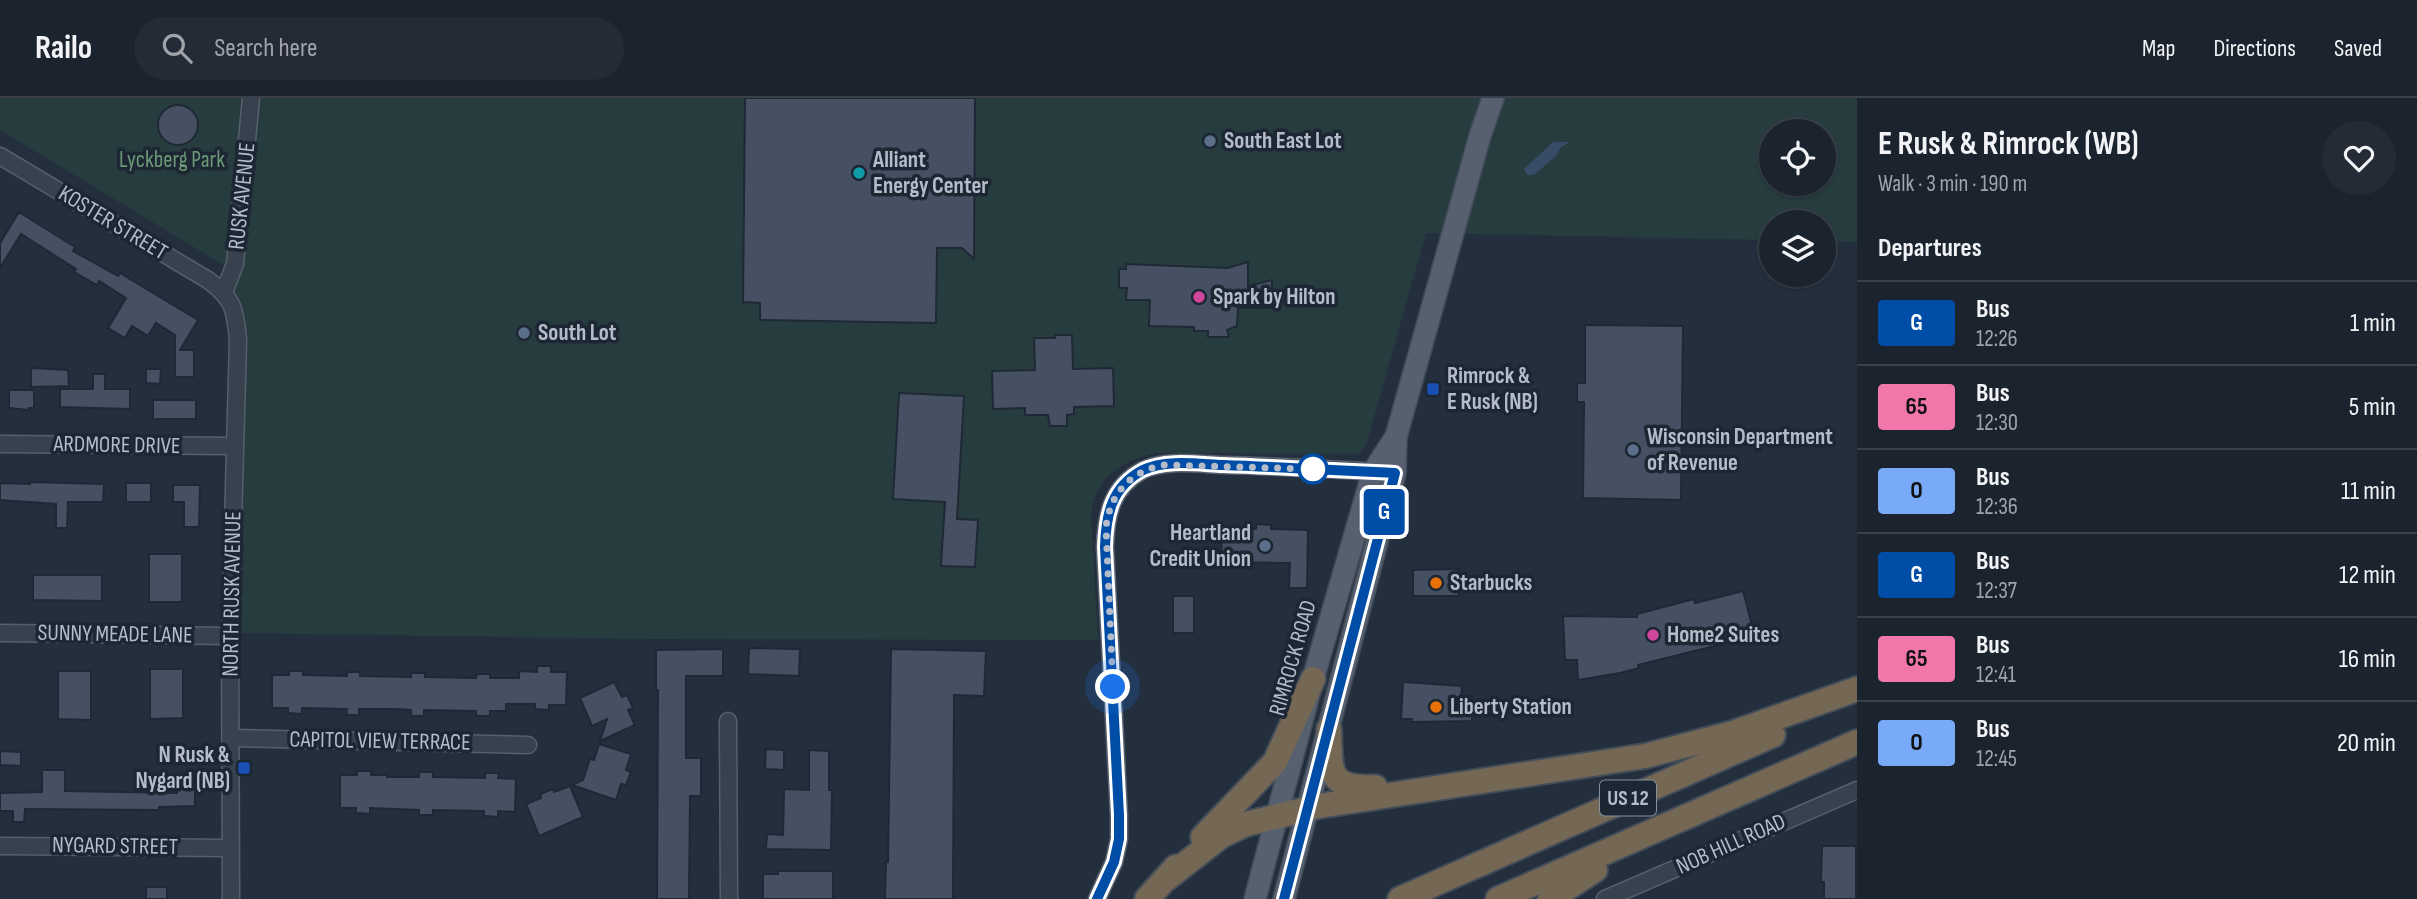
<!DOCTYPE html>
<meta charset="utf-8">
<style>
:root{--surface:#1b232e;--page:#242b36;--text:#f1f3f6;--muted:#a0a4aa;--line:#39404a}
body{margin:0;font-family:"Sofia Sans Condensed",sans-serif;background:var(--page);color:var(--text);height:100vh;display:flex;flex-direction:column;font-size:26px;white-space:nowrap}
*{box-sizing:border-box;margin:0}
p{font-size:23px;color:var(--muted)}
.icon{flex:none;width:38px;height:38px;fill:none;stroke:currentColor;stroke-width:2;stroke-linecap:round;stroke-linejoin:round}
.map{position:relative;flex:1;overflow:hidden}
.drawer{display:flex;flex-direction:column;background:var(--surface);width:560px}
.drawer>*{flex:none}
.badge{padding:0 14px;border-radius:5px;font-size:24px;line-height:46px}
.controls{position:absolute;left:1759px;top:21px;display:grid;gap:14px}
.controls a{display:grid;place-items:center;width:77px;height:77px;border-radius:50%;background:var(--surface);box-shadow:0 2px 5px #0004,0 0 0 2px var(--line);font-size:35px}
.you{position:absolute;width:35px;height:35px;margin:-18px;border:5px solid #fff;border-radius:50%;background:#1a73e8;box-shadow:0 0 0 10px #1a73e833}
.map>.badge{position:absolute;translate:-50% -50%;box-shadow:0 0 0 4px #fff}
h2{padding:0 21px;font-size:26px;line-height:63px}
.round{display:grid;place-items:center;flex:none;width:74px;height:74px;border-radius:37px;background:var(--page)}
.overview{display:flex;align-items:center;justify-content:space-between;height:119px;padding:0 21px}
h1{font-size:33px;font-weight:700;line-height:52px}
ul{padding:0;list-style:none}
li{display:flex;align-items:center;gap:21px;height:84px;padding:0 21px;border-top:2px solid var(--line)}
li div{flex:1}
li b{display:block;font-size:26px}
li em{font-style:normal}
li .badge{min-width:77px;font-weight:700;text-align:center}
header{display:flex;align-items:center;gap:42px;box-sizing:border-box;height:98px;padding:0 35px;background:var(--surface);border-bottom:2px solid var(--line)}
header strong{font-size:33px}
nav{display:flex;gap:38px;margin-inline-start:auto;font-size:24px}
.search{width:490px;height:63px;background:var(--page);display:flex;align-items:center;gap:18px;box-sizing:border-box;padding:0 24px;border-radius:38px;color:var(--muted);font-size:26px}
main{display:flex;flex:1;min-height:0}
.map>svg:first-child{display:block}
.green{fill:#263c3f;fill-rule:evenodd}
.water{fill:#394c67}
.building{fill:#455162;stroke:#1f2835;stroke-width:2}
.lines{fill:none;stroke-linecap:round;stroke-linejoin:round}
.minor-casing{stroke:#565f6c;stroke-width:19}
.major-casing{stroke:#414a57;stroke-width:24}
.highway-casing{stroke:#434c59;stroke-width:28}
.minor{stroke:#38414e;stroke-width:16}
.major{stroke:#56606e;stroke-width:21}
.highway{stroke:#746855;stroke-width:24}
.line-casing{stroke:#fff;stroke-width:16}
.line{stroke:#004da8;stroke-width:10}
.walk{stroke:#b4bcc9;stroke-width:7;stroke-dasharray:0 12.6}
.service-dot{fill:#5c6f8a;stroke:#1d2633;stroke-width:2.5}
.culture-dot{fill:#0f9aa8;stroke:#1d2633;stroke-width:2.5}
.hotel-dot{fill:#d1479c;stroke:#1d2633;stroke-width:2.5}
.transit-dot{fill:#1a4fb4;stroke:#1d2633;stroke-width:2.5}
.stop-dot{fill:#fff;stroke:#004da8;stroke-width:3.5}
.food-dot{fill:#e8710a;stroke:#1d2633;stroke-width:2.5}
.labels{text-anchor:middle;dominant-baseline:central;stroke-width:7;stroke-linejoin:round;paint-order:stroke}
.shield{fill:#1d2633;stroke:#878f9c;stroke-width:2}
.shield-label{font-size:21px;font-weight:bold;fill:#b4bcc9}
.poi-label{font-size:23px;font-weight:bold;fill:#b4bcc9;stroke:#1d2633;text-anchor:start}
.park-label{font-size:23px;fill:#6b9a76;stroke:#1d2633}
.street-label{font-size:23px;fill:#b4bcc9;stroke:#1d2633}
</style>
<header>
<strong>Railo</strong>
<div class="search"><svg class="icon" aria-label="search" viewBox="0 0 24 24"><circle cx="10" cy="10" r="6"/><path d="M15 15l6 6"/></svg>Search here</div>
<nav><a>Map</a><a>Directions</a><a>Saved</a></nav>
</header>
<main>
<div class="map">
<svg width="1857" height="801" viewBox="0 0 1857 801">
<rect width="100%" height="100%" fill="#242f3e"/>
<path class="green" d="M0,0H1857V144L1824,143V124H1771V142L1426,135L1367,344L1359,356L1157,355C1124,361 1094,380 1091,416L1098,542L646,541L241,535L246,217L234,192L224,182L225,168L0,32ZM1771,33H1824V86H1771Z"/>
<path class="water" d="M1553,44H1570L1561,49L1556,58L1534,77H1527L1524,71Z"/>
<g class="building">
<path d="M745,0H975L974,161L962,150H937L936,225L760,222V205L743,204Z"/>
<circle cx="178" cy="27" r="20"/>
<path d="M19,114L75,149L73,153L118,178L120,175L198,222L180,252H194V279H175V237L156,225L148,238L132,228L125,240L108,230L126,200L99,183L97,187L74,174L76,171L29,141L21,136L0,170V145Z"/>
<path d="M1248,164V188L1272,182L1271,210H1238L1237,228L1227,232L1229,239H1208V233H1194V229L1149,228L1150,202H1126L1127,190H1119V171H1126V166L1227,170Z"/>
<path d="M1585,227L1683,228L1681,402L1583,400L1584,304H1577V285H1585Z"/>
<path d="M1055,237H1072L1073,271L1113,270L1114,308L1074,309V316L1067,317V328H1050L1048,317H1025V310L993,311L992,273L1035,272L1034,240H1055Z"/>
<path d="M31,270L68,272L69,288L31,289Z"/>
<path d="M146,271H161L160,286L146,285Z"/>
<path d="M93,276H105V291H130V311L60,309V291H93Z"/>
<path d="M9,292H34V310H29V312L9,310Z"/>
<path d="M899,295L964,298L957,421L978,422L975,469L941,468L945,404L893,401Z"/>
<rect x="153" y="302" width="43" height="19"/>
<path d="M30,384L104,386L103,404H68L67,430H56V406L0,402V385L30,386Z"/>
<rect x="126" y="385" width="25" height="19"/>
<path d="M173,387H200L199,429H184V404H173Z"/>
<path d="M1256,426L1271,427V431L1308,432L1307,490H1289L1290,465L1221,464L1222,430L1256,431Z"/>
<rect x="149" y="456" width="33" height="48"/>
<path d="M1459,471V498H1413V472Z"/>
<path d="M33,477H102V503L33,502Z"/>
<path d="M1743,493L1754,535L1730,540L1731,544L1638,567L1639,570L1620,575L1578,582L1577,562H1565L1563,518L1637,519V516L1694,501L1695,505Z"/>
<rect x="1173" y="498" width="21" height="37"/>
<path d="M749,550L800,551L799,578L748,576Z"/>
<path d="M723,551V578H686V660H701V698H690L689,801H657L658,592H656V552Z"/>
<path d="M891,551L986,553L984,598L954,597L953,801H885L886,764H888Z"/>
<path d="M537,568H551V574H567L566,607H549V612L535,611V606H506V613H490V618H476V613L424,612V618H411V612L394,611H359V617H346L347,611L302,610V616L288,615V610H272V577H289V573H303V577L347,578V574H360V578L411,579V575H425V579L476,580L477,576H490V580H519V573L537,574Z"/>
<path d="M150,571H183V620L150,621Z"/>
<path d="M58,573H91V622L58,621Z"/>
<path d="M614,584L622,599L627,597L633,610L628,612L635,627L600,643L607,621L592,628L580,600Z"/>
<path d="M1403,584L1462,588L1461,598H1472V623L1411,624L1412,621H1401Z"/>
<path d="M599,646L631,656L626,672L631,674L626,687L621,686L616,702L572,687L583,682L590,661L594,662Z"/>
<path d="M766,651L784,652V672L765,671Z"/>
<path d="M809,652L829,653V692H832L831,752L766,751L767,736L783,737L784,691L809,692Z"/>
<path d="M0,653L21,654V668L0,667Z"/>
<path d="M42,672H65V693L177,695V676H195V708L159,709V712L25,711L24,724H13V713H0V695L42,694Z"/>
<path d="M357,673H371V677H387V679H419V674H433V679L485,680V675H499L498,680L516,681L515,714L498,713V719L484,718V713L433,712V717H419V712L370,710V716L356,715V710H340V677H357Z"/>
<path d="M570,688L583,719L539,738L526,706L541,700L540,696L553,691L554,694Z"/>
<path d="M1822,748H1856V801H1824V784H1821Z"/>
<path d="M778,773H833V801H763V776H778Z"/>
<rect x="146" y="789" width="21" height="12"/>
</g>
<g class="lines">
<defs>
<g id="minor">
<path d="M0,58L208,182C234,201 235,211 238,242L230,538L231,801"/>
<path d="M224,194L235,166L251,0"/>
<path d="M0,346L235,348"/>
<path d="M0,535L230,538"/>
<path d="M728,623L729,801"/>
<path d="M231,640L528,647"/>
<path d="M0,748L231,750"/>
<path d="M1097,801L1114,764L1119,741V717L1105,449C1106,417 1111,389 1143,372C1166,361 1198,366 1223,367C1277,368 1330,371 1384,374"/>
<path d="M1605,801L1857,692"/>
</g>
<g id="major">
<path d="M1255,801L1313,581L1373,374L1395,340"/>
<path d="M1284,801L1395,375L1396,339L1480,38L1493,0"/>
</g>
<g id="highway">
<path d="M1329,631C1331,671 1325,692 1375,689"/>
<path d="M1203,739L1275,664L1313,581"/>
<path d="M1166,781L1221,738L1246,726L1319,708L1645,658L1733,635L1857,591"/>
<path d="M1147,801L1176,769"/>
<path d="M1400,801L1773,637"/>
<path d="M1498,801L1857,644"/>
<path d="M1550,801L1595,772"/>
</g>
</defs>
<use href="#minor" class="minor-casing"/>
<use href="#major" class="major-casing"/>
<use href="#highway" class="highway-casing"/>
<use href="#minor" class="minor"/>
<use href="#major" class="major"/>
<use href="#highway" class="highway"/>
</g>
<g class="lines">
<defs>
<path id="line" d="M1097,801L1114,764L1119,741V717L1105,449C1106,417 1111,389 1143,372C1166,361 1198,366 1223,367C1280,369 1337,372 1395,375L1284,801"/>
</defs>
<use href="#line" class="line-casing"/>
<use href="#line" class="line"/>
<path class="walk" d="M1113,589L1106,429C1110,396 1130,373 1164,367L1313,371"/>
</g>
<g class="service-dot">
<circle cx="1210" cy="43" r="7"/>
<circle cx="524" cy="235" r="7"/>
<circle cx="1633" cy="352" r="7"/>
<circle cx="1265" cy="448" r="7"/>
</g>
<circle class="culture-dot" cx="859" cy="75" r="7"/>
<g class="hotel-dot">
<circle cx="1199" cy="199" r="7"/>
<circle cx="1653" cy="537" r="7"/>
</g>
<g class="transit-dot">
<rect x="1426" y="284" width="14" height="14" rx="3.5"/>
<rect x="237" y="663" width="14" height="14" rx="3.5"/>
</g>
<circle class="stop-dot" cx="1313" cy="371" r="14"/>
<g class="food-dot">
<circle cx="1436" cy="485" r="7"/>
<circle cx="1436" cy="609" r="7"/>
</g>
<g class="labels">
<rect class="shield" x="1600" y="682.5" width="56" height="35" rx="5"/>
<g class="shield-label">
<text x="1628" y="700">US 12</text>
</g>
<g class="poi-label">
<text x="1224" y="43">South East Lot</text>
<text x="873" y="62">Alliant<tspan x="873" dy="26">Energy Center</tspan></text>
<text x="1213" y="199">Spark by Hilton</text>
<text x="538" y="235">South Lot</text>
<text x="1447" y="278">Rimrock &amp;<tspan x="1447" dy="26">E Rusk (NB)</tspan></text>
<text x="1647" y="339">Wisconsin Department<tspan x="1647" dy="26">of Revenue</tspan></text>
<text x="1251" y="435" text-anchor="end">Heartland<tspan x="1251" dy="26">Credit Union</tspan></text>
<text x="1450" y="485">Starbucks</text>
<text x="1667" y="537">Home2 Suites</text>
<text x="1450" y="609">Liberty Station</text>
<text x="230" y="657" text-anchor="end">N Rusk &amp;<tspan x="230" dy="26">Nygard (NB)</tspan></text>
</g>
<g class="park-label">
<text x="172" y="62">Lyckberg Park</text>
</g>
<g class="street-label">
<text transform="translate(242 98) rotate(-84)">RUSK AVENUE</text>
<text transform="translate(113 125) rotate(31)">KOSTER STREET</text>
<text transform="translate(117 347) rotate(1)">ARDMORE DRIVE</text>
<text transform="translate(232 496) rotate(-89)">NORTH RUSK AVENUE</text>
<text transform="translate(115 536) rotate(1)">SUNNY MEADE LANE</text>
<text transform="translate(1293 560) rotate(-74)">RIMROCK ROAD</text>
<text transform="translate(380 643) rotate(1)">CAPITOL VIEW TERRACE</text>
<text transform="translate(1731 746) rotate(-24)">NOB HILL ROAD</text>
<text transform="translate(115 748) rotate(1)">NYGARD STREET</text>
</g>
</g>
</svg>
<div class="controls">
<a><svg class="icon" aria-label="locate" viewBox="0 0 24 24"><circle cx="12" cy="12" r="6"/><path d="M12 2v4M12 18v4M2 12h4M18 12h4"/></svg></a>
<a><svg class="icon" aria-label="layers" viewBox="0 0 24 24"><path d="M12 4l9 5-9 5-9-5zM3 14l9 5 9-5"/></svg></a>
</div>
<div class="you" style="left:1113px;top:589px"></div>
<b class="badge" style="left:1384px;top:414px;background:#004da8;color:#fff">G</b>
</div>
<section class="drawer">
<div class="overview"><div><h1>E Rusk &amp; Rimrock (WB)</h1><p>Walk · 3 min · 190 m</p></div><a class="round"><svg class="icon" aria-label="heart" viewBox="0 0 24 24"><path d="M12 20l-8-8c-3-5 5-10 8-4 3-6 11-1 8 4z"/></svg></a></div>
<h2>Departures</h2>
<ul>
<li><span class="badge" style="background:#004da8;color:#fff">G</span><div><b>Bus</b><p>12:26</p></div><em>1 min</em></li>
<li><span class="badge" style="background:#f177aa;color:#111">65</span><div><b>Bus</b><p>12:30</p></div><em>5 min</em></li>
<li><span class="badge" style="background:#79aaf7;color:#111">O</span><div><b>Bus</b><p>12:36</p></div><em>11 min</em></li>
<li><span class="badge" style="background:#004da8;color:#fff">G</span><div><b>Bus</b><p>12:37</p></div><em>12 min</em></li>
<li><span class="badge" style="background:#f177aa;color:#111">65</span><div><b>Bus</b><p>12:41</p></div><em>16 min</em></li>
<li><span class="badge" style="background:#79aaf7;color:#111">O</span><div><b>Bus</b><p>12:45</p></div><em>20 min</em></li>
</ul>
</section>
</main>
